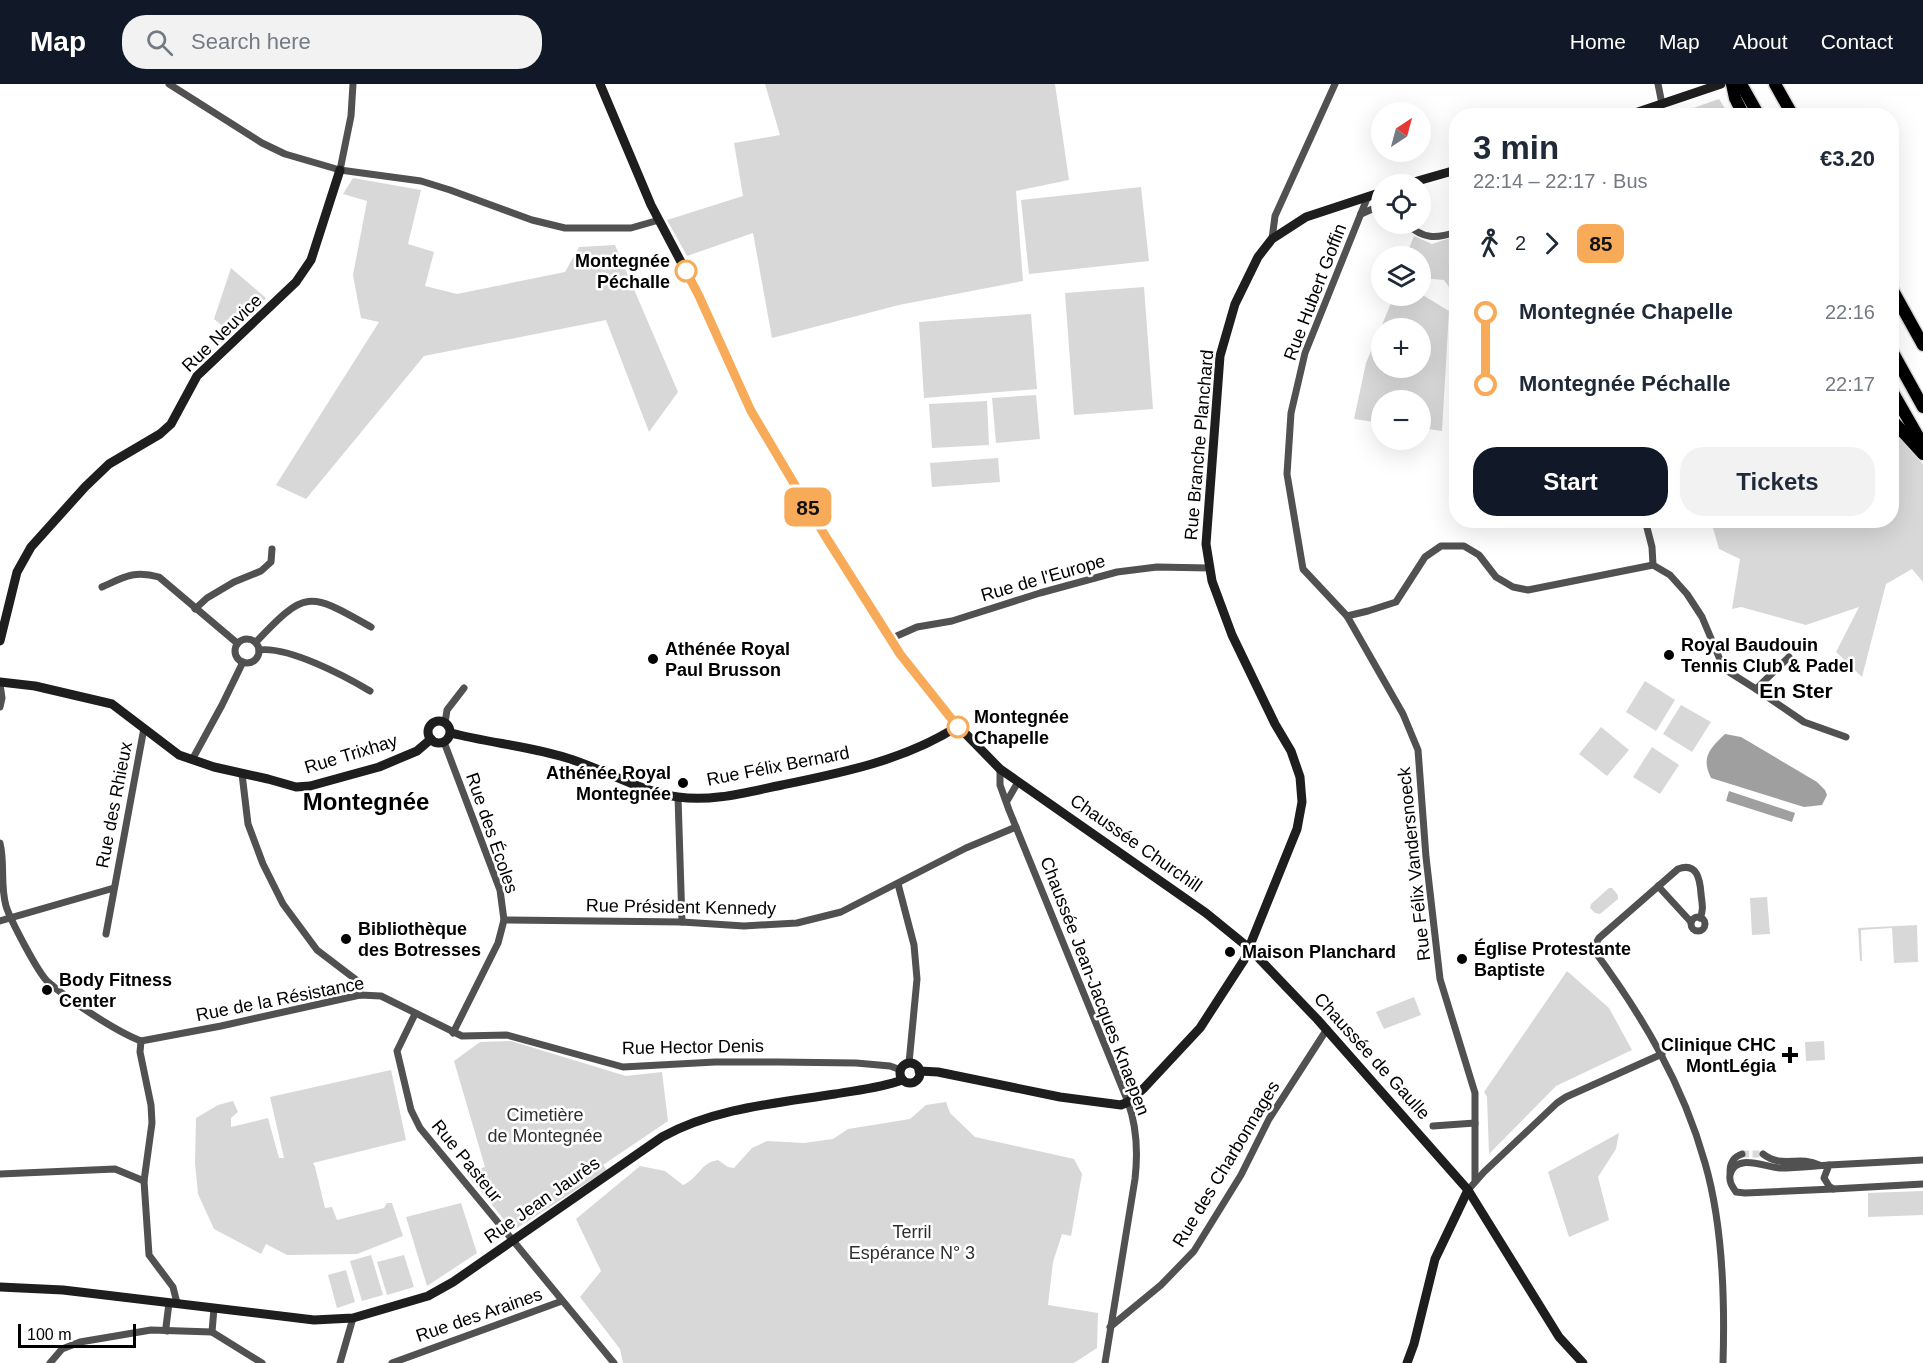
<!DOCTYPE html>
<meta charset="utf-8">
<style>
:root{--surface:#fff;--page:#f2f2f3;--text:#1f2937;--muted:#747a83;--accent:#111827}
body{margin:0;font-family:Arial,sans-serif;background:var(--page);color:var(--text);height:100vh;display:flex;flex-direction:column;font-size:22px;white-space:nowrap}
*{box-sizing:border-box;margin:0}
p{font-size:20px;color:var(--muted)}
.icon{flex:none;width:33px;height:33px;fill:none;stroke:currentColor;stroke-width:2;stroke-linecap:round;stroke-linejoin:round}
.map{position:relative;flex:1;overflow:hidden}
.panel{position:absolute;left:1449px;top:24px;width:450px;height:420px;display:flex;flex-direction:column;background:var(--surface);border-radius:24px;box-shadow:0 6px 24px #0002}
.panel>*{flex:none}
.badge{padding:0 12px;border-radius:9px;font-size:21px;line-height:39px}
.needle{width:39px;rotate:36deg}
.controls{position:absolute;left:1371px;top:18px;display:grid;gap:12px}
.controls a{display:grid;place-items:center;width:60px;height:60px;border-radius:50%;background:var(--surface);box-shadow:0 6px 24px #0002;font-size:30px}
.scale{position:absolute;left:18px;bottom:15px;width:118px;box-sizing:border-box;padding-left:6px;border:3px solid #000;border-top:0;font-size:16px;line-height:21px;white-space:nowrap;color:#000;-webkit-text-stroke:4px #fff;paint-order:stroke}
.map>.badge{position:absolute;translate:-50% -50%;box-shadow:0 0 0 3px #fff}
.legs{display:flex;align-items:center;gap:9px;height:66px;padding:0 24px;font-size:20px}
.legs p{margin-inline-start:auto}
.headline{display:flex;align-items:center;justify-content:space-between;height:102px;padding:0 24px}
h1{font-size:33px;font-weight:600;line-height:45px}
.action{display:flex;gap:12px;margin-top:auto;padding:12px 24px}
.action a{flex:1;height:69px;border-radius:24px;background:var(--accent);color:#fff;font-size:24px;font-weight:600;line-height:69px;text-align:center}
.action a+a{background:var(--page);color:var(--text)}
ul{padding:0 24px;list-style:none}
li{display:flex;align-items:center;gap:21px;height:72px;font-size:22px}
li i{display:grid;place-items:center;width:9px;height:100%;margin:0 8px;background:currentColor}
li i::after{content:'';width:15px;height:15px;margin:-8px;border:4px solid;border-radius:50%;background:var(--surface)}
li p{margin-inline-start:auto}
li:first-child i{background:linear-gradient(#0000 50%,currentColor 0)}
li:last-child i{background:linear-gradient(currentColor 50%,#0000 0)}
header{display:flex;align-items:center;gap:36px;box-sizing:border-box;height:84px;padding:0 30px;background:var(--accent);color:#fff}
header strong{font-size:28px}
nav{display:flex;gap:33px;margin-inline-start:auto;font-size:21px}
.search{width:420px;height:54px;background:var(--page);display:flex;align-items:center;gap:15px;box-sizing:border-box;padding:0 21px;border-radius:24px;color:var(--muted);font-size:22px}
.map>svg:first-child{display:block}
.green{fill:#d8d8d8;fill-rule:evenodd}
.water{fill:#9f9f9f}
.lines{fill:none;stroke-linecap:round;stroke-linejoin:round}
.street-tunnel{stroke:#d9d9d9;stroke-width:7;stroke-dasharray:7 3.5;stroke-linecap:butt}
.highway-casing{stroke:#dbdbdb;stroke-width:15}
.street{stroke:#515151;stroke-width:7}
.secondary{stroke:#1e1e1e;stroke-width:9}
.highway{stroke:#000;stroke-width:12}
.line-1-casing{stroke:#fff;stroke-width:14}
.line-1{stroke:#f7ab59;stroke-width:9}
.stop-1-dot{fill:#fff;stroke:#f7ab59;stroke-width:3}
.poi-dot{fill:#000;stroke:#fff;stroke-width:2}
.labels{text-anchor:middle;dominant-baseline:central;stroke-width:5;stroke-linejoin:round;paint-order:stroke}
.stop-label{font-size:18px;font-weight:bold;fill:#000;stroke:#fff;text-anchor:end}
.street-label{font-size:18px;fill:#000;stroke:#fff}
.poi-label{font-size:18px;font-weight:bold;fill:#000;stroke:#fff;text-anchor:start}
.park-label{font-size:18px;fill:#2f2f2f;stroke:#fff}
.quarter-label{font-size:21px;font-weight:bold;fill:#000;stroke:#fff}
.district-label{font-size:24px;font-weight:bold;fill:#000;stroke:#fff}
</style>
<header>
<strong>Map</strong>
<div class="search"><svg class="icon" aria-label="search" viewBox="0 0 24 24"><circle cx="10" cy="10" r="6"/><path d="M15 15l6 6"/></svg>Search here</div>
<nav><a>Home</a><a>Map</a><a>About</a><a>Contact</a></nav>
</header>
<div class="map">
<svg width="1923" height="1279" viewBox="0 0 1923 1279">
<rect width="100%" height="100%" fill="#fff"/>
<g class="green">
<path d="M765,0H1055L1069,96L1016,107L1023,197L899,221L772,254L753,149L687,172L667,136L743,112L734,59L780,51Z"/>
<path d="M1719,15L1729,31H1683L1682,28Z"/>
<path d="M353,94L421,106L408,160L434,168L425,202L457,210L565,188L579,163L615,161L678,308L649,348L606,236L424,272L306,415L276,401L379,238L361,234L353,191L367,117L343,110Z"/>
<path d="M1141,103L1149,177L1029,190L1021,116Z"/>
<path d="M1414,152L1432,160L1456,152V213L1444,196L1421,194L1420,172H1406Z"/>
<path d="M231,184L266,214L231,249L214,235Z"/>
<path d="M1144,203L1153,325L1074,331L1065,209Z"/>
<path d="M1421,210L1449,227L1442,347L1421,344L1420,316H1382L1381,339L1354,335L1366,279L1394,212ZM1382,244H1420V284H1382Z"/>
<path d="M1031,230L1037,305L924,314L919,238Z"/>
<path d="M1036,311L1040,355L996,359L992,314Z"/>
<path d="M987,317L989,361L932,364L929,320Z"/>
<path d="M1892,346L1923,380V498L1912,485L1886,500L1862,593L1836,568L1859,523L1806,541L1741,523L1732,525L1740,475L1719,465L1711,437L1892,436Z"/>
<path d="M998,374L1000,398L932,403L930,379Z"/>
<path d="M1645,597L1675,616L1656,647L1626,628Z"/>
<path d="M1681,621L1711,638L1692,668L1663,650Z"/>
<path d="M1601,643L1629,666L1607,692L1579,670Z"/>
<path d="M1652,663L1679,681L1660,710L1633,693Z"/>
<path d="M1609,804H1612L1618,811V815L1600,830L1595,829L1590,824L1591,820Z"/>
<path d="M1767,813L1770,850L1752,851L1750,814Z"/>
<path d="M1917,841L1918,878L1894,879L1892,844L1861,846L1862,877H1860L1858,844Z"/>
<path d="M1567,887L1609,924L1632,966L1556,1002L1489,1070L1487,1013L1484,1008Z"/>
<path d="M1414,913L1421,931L1384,945L1376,928Z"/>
<path d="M511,957L626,992L662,988L668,1037L603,1081L607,1086L517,1144L510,1143L466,1089L485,1083L454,977L480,958Z"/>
<path d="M1824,957L1825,976L1806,977L1805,958Z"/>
<path d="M391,986L406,1056L313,1079L315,1083L325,1124L332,1123L337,1136L384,1124L387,1119H392L403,1152L357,1170L287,1171L266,1160L261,1170L214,1145L198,1110L195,1079L196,1034L218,1021L233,1017L238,1028L231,1034V1043L268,1034L279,1074H284L270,1013Z"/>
<path d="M946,1018L950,1029L975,1053L1074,1075L1082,1090L1071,1152L1062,1150L1053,1178L1048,1221L1098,1229L1097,1264L1074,1279H623L620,1265L580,1213L601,1187L576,1135L640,1082L665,1087L683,1101C700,1093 700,1079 718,1076L728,1083L734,1084L752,1064L767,1057L804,1059L833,1055L848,1045L910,1035L926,1021Z"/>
<path d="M1619,1049L1616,1065L1598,1093L1609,1136L1569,1153L1548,1088Z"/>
<path d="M1923,1107V1131L1868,1133V1109Z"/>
<path d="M461,1119L477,1169L427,1202L406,1133Z"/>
<path d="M371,1171L383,1211L362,1217L350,1177Z"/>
<path d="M404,1171L414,1203L387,1211L377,1178Z"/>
<path d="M346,1186L355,1218L337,1224L328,1191Z"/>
</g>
<g class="water">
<path d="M1725,650L1741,653L1817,698L1825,706L1827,711L1822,721L1804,723L1711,694C1701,674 1709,665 1725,650Z"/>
<path d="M1729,707L1795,729L1792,738L1726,717Z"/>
</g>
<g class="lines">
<path class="street-tunnel" d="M1742,1070H1763"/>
<defs>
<g id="highway">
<path d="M1732,0L1735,14L1744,32"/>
<path d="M1741,0L1759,32"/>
<path d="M1775,0L1793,32"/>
<path d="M1892,205L1923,261"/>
<path d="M1892,267L1923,323"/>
<path d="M1892,307L1923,361"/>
<path d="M1892,336L1923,370"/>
</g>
</defs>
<use href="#highway" class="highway-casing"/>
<g class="street">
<path d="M169,0L262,59L285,70L340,86L421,97L450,106L532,136L565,144H631L659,136"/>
<path d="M1658,0L1662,20"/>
<path d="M340,86L351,32L353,0"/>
<path d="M1368,112L1305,269L1291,329L1287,390L1303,485L1347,532L1403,630L1418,666L1426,773L1440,895L1475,1009V1096"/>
<path d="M1361,130L1377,123H1382"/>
<path d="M1407,140C1423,155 1436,155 1456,148"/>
<path d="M1272,155L1275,132L1335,0"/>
<path d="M1645,436L1652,463L1653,481"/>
<path d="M102,503C124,493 134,486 159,493L237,559"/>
<path d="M195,525L207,514L234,498L261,487L271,478L272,465"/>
<path d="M1347,532L1368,527L1396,518L1425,473L1441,462H1464L1479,471L1496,493L1513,503L1528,506L1653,481L1670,491L1687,510L1702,533L1721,578L1729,588L1756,605L1804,638L1846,653"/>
<circle cx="247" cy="567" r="12"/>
<path d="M890,555L917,543L952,537L1040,509L1117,488L1157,483L1209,484"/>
<path d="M256,558C306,505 309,508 371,543"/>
<path d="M259,566C288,562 345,592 370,607"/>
<path d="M0,600L2,614L0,623"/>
<path d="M1756,605L1789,573"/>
<path d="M445,639L447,626L464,604"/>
<path d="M444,658L500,806L504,836L498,859L453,949"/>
<path d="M192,676L222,621L243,578"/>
<path d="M1000,685V701L1009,726L1128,1018C1137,1043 1138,1069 1135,1095L1105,1279"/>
<path d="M242,690L248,740L263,780L283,820L317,866L359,898L360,911"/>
<path d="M678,713L682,838"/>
<path d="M1007,717L1018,698"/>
<path d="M0,759C5,779 0,801 6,822C10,835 38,889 48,898C69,916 115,947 141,957"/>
<path d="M898,800L914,861L917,895L909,979"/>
<path d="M1658,802L1691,838"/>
<circle cx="1698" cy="840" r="7"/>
<path d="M1700,834C1704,826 1702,819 1701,810C1700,795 1697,778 1678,785L1599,854L1593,865C1642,931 1683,1000 1705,1079C1723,1141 1725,1215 1723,1279"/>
<path d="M504,836L682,838L744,842L797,839L841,828L966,764L1016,743"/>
<path d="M0,837L114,804"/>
<path d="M106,850L144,644"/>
<path d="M415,930L397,967L411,1026L420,1044L614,1279"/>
<path d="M141,957L221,942L360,911L381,912L462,952L507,951L623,983L715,978H778L856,979L890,982L901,986"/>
<path d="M141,957L140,968L151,1021L152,1039L144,1097L149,1171L173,1203L177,1219"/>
<path d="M1433,1042L1475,1039"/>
<path d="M1763,1070C1782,1085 1799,1071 1819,1081"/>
<path d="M1923,1076L1829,1081L1824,1094L1829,1102L1833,1105L1923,1100"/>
<path d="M1829,1081C1813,1082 1797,1084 1781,1084C1767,1084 1735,1068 1730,1091C1729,1098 1732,1102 1736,1108L1745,1109L1833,1105"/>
<path d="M1730,1088C1730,1079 1733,1073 1742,1070"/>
<path d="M0,1090L115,1085L144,1097"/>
<path d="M1468,1106L1484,1088L1557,1019L1566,1013L1662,970"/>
<path d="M214,1224L212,1248L262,1279"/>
<path d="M1110,1243L1161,1201L1194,1167L1241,1091L1269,1035L1327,945"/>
<path d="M167,1247L166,1243L169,1219"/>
<path d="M50,1279L62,1265L80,1258L151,1246L212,1248"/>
<path d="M340,1279L353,1234"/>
<path d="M392,1279L562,1217"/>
</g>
<g class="secondary">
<path d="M600,0L651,121L699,212L751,327L823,450L900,570L958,642L1000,685L1206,829L1249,864L1317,935L1468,1106L1559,1253L1583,1279"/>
<path d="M1626,32L1721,0"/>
<path d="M1407,100L1456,86"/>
<path d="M0,557L17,488L31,463L85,403L109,380L160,350L171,340L197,292L296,198L311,176L340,86"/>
<path d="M0,598L35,602L112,620L179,671L214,683L268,695L296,703L310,702L379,683L417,667L431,655"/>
<circle cx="439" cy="648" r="11"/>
<path d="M451,649C489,659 529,662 567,674C604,685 638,707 678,713C713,718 747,708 782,701C841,689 906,676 958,642"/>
<circle cx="910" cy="989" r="10"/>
<path d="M919,987L938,988L1060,1013L1121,1021L1128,1018L1144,1004L1200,944L1244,876L1297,745L1302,718L1300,693L1291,667L1275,640L1232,551L1212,497L1206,460L1220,272L1235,220L1258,173L1272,155L1306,133L1382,108"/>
<path d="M0,1203L63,1206L314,1236L353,1234L428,1212L453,1198L662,1053C714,1024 778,1019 835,1010C858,1006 881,1004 902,996"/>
<path d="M1407,1279L1414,1260L1435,1175L1468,1106"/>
</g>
<use href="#highway" class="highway"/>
</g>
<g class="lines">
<defs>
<path id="line-1" d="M686,187L699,212L751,327L824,450L900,570L958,643"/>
</defs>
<use href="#line-1" class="line-1-casing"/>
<use href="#line-1" class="line-1"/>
</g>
<g class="stop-1-dot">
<circle cx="686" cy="187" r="10"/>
<circle cx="958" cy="643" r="10"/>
</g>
<g class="poi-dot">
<circle cx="1669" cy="571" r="6"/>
<circle cx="653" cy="575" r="6"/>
<circle cx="683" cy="699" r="6"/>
<circle cx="346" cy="855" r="6"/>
<circle cx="1230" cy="868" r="6"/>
<circle cx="1462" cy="875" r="6"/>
<circle cx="47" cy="906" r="6"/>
<path d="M1787 962h6v6h6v6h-6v6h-6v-6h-6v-6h6z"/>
</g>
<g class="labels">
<g class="stop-label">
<text x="670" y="177">Montegnée<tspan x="670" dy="21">Péchalle</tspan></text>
<text x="974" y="633" text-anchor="start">Montegnée<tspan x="974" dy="21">Chapelle</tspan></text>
</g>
<g class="street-label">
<text transform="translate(1315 208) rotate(-69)">Rue Hubert Goffin</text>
<text transform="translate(222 249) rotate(-44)">Rue Neuvice</text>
<text transform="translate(1199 361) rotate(-85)">Rue Branche Planchard</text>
<text transform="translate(1043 494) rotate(-16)">Rue de l'Europe</text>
<text transform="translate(351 670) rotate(-17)">Rue Trixhay</text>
<text transform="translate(778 682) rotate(-11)">Rue Félix Bernard</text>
<text transform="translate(114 721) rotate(-79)">Rue des Rhieux</text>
<text transform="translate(492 749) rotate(71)">Rue des Écoles</text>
<text transform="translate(1136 759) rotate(35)">Chaussée Churchill</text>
<text transform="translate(1414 780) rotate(-96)">Rue Félix Vandersnoeck</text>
<text transform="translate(681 823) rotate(1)">Rue Président Kennedy</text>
<text transform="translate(1095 902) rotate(69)">Chaussée Jean-Jacques Knaepen</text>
<text transform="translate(280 915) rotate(-11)">Rue de la Résistance</text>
<text transform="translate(693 963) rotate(-1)">Rue Hector Denis</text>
<text transform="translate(1372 972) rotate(48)">Chaussée de Gaulle</text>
<text transform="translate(467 1077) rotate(51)">Rue Pasteur</text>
<text transform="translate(1226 1080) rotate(-59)">Rue des Charbonnages</text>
<text transform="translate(542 1116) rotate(-35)">Rue Jean Jaurès</text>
<text transform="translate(479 1231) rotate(-19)">Rue des Araines</text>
</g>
<g class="poi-label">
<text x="1681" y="561">Royal Baudouin<tspan x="1681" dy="21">Tennis Club &amp; Padel</tspan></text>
<text x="665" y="565">Athénée Royal<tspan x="665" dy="21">Paul Brusson</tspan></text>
<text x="671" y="689" text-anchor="end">Athénée Royal<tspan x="671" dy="21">Montegnée</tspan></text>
<text x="358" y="845">Bibliothèque<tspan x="358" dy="21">des Botresses</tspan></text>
<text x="1474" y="865">Église Protestante<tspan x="1474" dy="21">Baptiste</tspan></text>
<text x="1242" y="868">Maison Planchard</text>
<text x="59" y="896">Body Fitness<tspan x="59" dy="21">Center</tspan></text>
<text x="1776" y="961" text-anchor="end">Clinique CHC<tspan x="1776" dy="21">MontLégia</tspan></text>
</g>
<g class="park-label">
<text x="545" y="1031">Cimetière<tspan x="545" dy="21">de Montegnée</tspan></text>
<text x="912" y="1148">Terril<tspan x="912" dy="21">Espérance N° 3</tspan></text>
</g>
<g class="quarter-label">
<text x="1796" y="606">En Ster</text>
</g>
<g class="district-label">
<text x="366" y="717">Montegnée</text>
</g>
</g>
</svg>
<div class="controls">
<a><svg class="needle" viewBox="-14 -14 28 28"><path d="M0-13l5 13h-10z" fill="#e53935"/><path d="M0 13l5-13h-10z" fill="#747a83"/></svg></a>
<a><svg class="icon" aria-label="locate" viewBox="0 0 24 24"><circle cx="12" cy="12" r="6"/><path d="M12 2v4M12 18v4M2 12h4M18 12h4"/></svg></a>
<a><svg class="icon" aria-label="layers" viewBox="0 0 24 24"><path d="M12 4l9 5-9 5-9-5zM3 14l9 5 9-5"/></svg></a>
<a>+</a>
<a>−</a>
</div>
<div class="scale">100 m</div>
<b class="badge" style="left:808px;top:423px;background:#f7ab59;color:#111">85</b>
<section class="panel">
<div class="headline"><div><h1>3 min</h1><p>22:14 – 22:17 · Bus</p></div><b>€3.20</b></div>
<div class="legs"><svg class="icon" aria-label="walk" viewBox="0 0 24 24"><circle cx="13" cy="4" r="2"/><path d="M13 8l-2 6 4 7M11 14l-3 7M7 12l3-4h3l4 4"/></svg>2<svg class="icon" aria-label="forward" viewBox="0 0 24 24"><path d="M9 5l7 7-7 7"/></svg><b class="badge" style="background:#f7ab59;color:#111">85</b></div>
<ul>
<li><i style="color:#f7ab59"></i><b>Montegnée Chapelle</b><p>22:16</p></li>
<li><i style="color:#f7ab59"></i><b>Montegnée Péchalle</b><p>22:17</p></li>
</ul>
<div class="action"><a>Start</a><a>Tickets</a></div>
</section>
</div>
